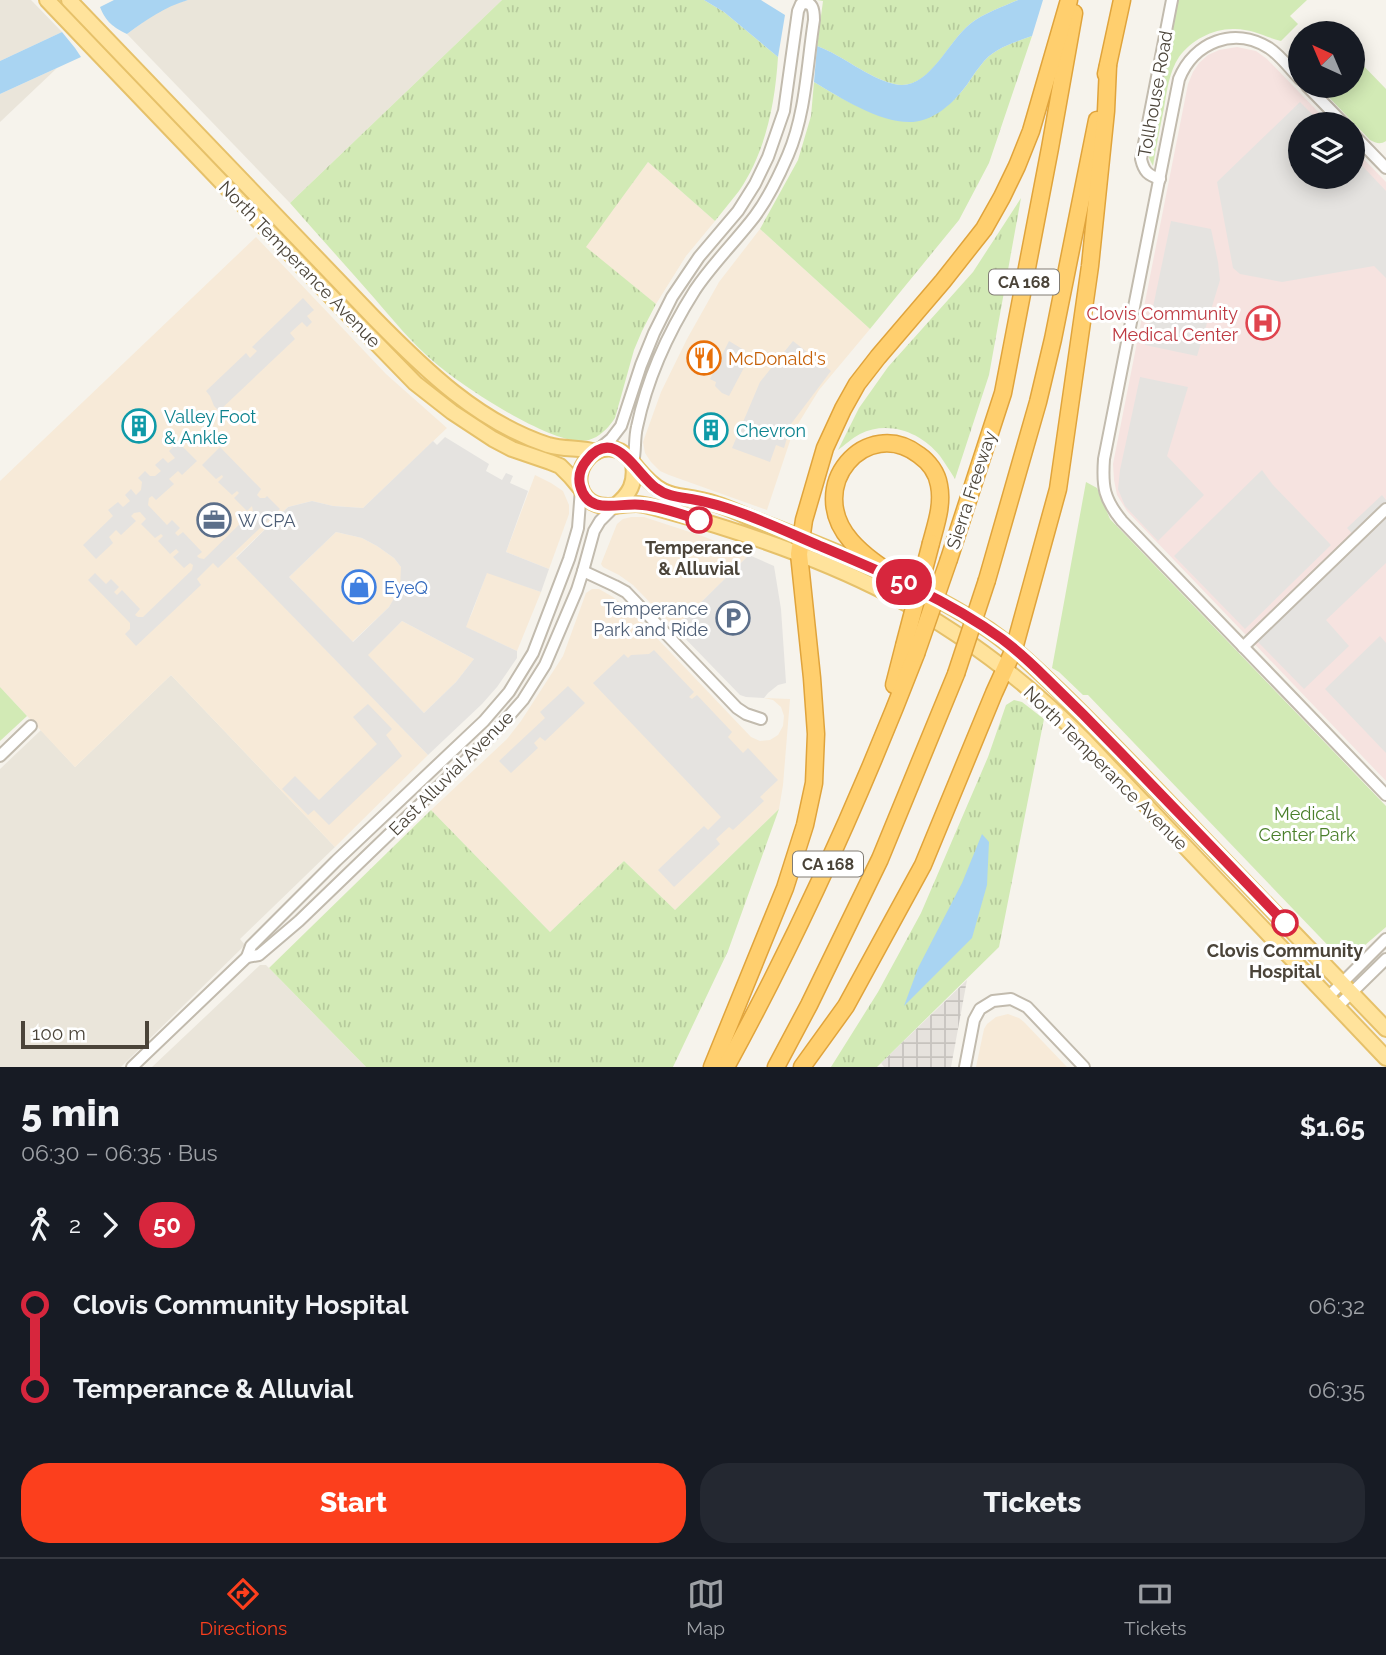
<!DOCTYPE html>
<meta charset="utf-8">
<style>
:root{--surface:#171b24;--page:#242831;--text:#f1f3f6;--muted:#9ea1a6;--line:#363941;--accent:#fc3f1d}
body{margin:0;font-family:Raleway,sans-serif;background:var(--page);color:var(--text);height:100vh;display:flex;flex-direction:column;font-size:26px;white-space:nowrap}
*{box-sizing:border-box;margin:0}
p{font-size:23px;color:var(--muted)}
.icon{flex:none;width:38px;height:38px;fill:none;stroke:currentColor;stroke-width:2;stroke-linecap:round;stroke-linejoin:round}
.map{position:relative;height:1067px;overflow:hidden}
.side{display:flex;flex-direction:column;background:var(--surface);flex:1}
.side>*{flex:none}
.badge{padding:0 14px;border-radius:23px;font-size:24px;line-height:46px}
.needle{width:46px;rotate:316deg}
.controls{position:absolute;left:1288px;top:21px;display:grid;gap:14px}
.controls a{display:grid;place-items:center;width:77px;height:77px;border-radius:50%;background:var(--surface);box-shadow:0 4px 18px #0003;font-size:35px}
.scale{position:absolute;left:21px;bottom:18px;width:128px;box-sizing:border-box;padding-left:7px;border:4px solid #4b4439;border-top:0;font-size:19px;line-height:24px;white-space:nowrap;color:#4b4439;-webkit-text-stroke:5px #fff;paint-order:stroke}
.map>.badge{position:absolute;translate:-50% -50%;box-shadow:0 0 0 4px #fff}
.legs{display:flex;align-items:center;gap:10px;height:77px;padding:0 21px;font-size:23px}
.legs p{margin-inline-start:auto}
.overview{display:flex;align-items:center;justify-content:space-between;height:119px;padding:0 21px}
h1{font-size:38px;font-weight:800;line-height:52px}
.cta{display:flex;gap:14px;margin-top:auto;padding:14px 21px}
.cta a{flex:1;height:80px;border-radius:28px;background:var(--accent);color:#fff;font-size:28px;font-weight:800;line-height:80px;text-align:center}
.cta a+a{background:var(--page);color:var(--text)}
ul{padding:0 21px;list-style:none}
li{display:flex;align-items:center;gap:24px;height:84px;font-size:26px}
li i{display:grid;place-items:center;width:10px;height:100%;margin:0 9px;background:currentColor}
li i::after{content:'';width:18px;height:18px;margin:-9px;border:5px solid;border-radius:50%;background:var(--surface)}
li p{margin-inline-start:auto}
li:first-child i{background:linear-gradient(#0000 50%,currentColor 0)}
li:last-child i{background:linear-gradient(currentColor 50%,#0000 0)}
.tab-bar{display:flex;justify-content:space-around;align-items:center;height:98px;border-top:2px solid var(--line);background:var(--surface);font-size:19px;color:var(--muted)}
.tab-bar a{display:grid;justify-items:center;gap:4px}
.tab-bar .current{color:var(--accent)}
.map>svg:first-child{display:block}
.residential{fill:#eae5da}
.commercial{fill:#f7ead8}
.industrial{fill:url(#industrial-grid)}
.medical{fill:#f6e3e0}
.grass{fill:url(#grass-tufts)}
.green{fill:#d2eab5}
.parking{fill:#e5e3e0;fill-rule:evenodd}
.water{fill:#a9d4f2}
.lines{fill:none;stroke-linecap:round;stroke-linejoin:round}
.minor-casing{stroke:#c2bbae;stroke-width:14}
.major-casing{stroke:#e6c16a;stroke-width:18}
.highway-casing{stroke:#e0a43c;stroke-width:19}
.minor{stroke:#fff;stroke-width:10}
.major{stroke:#ffe39c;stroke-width:14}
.highway{stroke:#ffcf6e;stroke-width:16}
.highway-bridge-casing{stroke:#e0a43c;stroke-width:19;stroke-linecap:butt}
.highway-bridge{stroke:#ffcf6e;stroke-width:16}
.line-1-casing{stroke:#fff;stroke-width:16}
.line-1{stroke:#d7263d;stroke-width:10}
.stop-1-dot{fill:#fff;stroke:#d7263d;stroke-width:3.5}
.labels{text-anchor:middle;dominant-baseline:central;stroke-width:6;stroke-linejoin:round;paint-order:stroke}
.shield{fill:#fff;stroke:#817c74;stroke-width:2}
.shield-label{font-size:16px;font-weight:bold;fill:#4b4439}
.street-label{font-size:18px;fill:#4b4439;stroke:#fff}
.health-label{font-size:18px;fill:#be3a42;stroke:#fff;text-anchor:end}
.food-label{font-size:18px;fill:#c56008;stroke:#fff;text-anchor:start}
.culture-label{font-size:18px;fill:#0d838f;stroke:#fff;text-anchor:start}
.service-label{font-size:18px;fill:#4e5e75;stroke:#fff;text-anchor:start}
.stop-label{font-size:18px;font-weight:bold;fill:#4b4439;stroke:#fff}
.shop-label{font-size:18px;fill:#366cbe;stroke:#fff;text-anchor:start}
.park-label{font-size:18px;fill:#4a7f2a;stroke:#fff}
</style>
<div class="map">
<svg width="1386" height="1067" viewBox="0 0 1386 1067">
<defs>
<pattern id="industrial-grid" width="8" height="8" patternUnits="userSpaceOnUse" patternTransform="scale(1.75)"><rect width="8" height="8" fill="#e6e2dd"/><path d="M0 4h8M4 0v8" fill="none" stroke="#c7c3be"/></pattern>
<pattern id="grass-tufts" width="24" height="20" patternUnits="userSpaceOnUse" patternTransform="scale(1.75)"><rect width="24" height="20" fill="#d2eab5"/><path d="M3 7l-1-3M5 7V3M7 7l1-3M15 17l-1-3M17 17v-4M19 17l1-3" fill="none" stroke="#b6ca9c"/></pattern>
</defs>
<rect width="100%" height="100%" fill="#f6f3ec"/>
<g class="residential">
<path d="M0,0H31L62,32L0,61Z"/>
<path d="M188,0H502L290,203L127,34L154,14L174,4Z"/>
<path d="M57,68L0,122V94Z"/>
<path d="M171,675L335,847L240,939L245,945L121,1067H0V769L41,730L75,767Z"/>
<path d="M260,965H266L366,1067H152Z"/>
</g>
<g class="commercial">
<path d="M648,162L715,221L686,256L656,304L585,247Z"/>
<path d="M760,229L870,329L819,390L793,432L767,510L669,475L660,471L651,462L645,453L643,442L661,392L687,339L719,282Z"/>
<path d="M256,237L386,374L447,428L363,508L333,506L312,501L288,507L236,557L428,755L335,847L171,675L75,767L0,687V481Z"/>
<path d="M535,475L551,483L563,491L569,505V514L549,569L506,552Z"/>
<path d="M631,517H644L705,537L749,555L675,628L633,585L619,575L603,567L601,564L617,524L623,519Z"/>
<path d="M336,532L362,538L377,546L394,558L401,567V588L389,607L352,642L289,577Z"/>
<path d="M487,572L541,592L517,651L465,627L472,613Z"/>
<path d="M592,589H599L613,597L634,614L751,737L760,741L770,740L778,735L783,726L784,716L781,707L773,700L764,698L790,699L783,785L779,809L675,910L624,861L550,932L431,810L507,739L521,721L563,656L586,593Z"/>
<path d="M402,621L474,659L456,682L424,713L367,655Z"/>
<path d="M1008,1014L1019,1018L1024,1022L1067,1067H976L984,1029L987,1024L996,1017Z"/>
</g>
<path class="industrial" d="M967,980L951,1067H884L881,1063Z"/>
<path class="medical" d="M1237,47L1256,51L1267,59L1330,124H1300V177H1353V148L1386,182V781L1127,511L1117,495L1114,480L1113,464L1188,84L1193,72L1199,63L1208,55L1219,50Z"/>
<g class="grass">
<path d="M502,0H704L724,12L778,57C775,104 766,151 739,191C731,201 723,211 715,221L648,162L586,247L656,304L642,331L634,350L615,418C607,430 596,441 581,441C545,441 460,385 433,361C412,343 393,320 375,299C347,267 318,235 290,203Z"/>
<path d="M817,0H1018C1002,7 984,13 970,24C947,42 929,93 894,84C866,77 844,56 817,46L823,1Z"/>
<path d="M1032,36L989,163L959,220L870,329L760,229L798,160L811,116L814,82C837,96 886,125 913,121C933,119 949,106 962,91C969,83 974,73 981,65C993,48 1013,43 1032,36Z"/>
<path d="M1021,198L989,375L955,479C950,471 945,463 940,456C921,432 888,420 860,434C852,438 845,445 838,450L859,408L888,367L973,272Z"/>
<path d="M1014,700L1022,702L1044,719L999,947L877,1067H831L878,992L921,913L988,757L1006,705Z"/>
<path d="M779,809L728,951L673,1067H366L269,968L431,810L550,932L624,861L675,910Z"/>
</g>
<g class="green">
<path d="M1178,0H1307L1290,16L1298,24L1281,41C1265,37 1252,29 1235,29C1214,28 1191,40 1179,57C1169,72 1167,91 1164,108C1160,128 1156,147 1153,166L1149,158V148Z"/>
<path d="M1353,55L1386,89V141C1380,145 1376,143 1370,140L1318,86H1353Z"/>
<path d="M1086,482L1097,488L1110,519L1386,806V927L1350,958L1341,959L1088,695H1083L1059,672L1052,668Z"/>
<path d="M0,687L27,716L0,741Z"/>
</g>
<g class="parking">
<path d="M1300,102L1322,124H1300V177H1353V156L1386,191V278L1374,266L1282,282L1240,274L1233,268L1217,182Z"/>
<path d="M1171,221L1211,229L1218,262L1220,280L1197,356L1145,345Z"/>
<path d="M303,298L314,310L307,316L312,322L307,327L302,322L290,333L295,339L219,411L214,406L210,396L206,391L246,353L250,358L257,351L252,347Z"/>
<path d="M729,341L744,350L742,355L749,358L729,396L722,393L715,386L716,382L710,379Z"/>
<path d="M793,341L831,371L791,424L784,448L776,445L770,462L732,448L760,382Z"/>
<path d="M1140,377L1188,387L1167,456L1204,495L1158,541L1125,506L1118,489L1120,470Z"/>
<path d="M445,437L489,464L486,471L502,480L506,473L513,476L510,483L528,491L506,552L549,569L541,592L487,573L466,627L517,651V658L497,687L482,704L428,755L236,558L288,507L312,501L333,506L363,508L433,441L437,445ZM336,532L362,538L377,546L394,558L401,567L400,588L389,607L353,642L289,577ZM402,621L474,659L456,682L424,713L368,655Z"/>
<path d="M178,442L197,461L182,475L178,471L169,479L174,484L156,500L152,496L149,498L148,505L167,525L172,520L180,528L175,533L178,536L183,532L202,552L197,556L199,558L204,559L253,511L252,506L247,511L234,498L239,493L237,491L232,495L218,482L223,477L222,475L216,479L202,465L220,447L261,489L257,495L260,498H265L267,496L280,509L218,568L213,563L197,579L201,585L136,646L125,634L130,629V623L88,580L95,573L106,584L111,579L119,587L114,592L117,595L122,590L140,609L135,615L138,617H143L192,570L193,565L190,563L184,568L173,557L179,552L176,549L170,554L158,541L163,536L161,534L155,538L141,524L146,519L140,512L134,513L131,516L136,521L121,535L116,530L109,537L113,543L96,559L83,545L113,516L108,510L118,502L123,507L130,501L125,495L131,489L136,495L141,490L142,482L138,478L145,471L150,476H155L161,471L155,465L163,458L168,463L175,458L169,451Z"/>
<path d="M1262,470L1273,485L1331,545L1245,629L1174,556Z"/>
<path d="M1382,495L1386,500V563L1326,620L1349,646L1304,689L1257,641L1360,542L1347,528Z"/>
<path d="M749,555L774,566L781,609L786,683L778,685L768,693L764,698L746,697L740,695L675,628Z"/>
<path d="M1380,636L1386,643V753L1325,689Z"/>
<path d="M654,650L694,692L689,697L692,699L697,695L732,732L728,737L743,753L748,748L778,780L760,797L764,801L733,830L729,827L716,839L720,844L674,887L658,870L704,826L708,830L721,817L593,683L624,654L628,658L631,655L649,654Z"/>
<path d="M568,686L585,703L545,741L540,737L534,743L538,748L511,773L499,761L545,718L540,712Z"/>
<path d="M368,704L392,729L386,735L402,756L329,825L314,810L308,815L282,789L295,776L319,800L377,744L353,717Z"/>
</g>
<g class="water">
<path d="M114,0H188C164,7 146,20 127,34C113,27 106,22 100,7Z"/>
<path d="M704,0H761L785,15L778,57L724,12Z"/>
<path d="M1018,0H1043L1032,36C1013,43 993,48 981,65C974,73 969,83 962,91C950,106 933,120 913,122C881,124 841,98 814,82L817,46C844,56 866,77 894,84C928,93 947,42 970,24C984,13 1002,7 1018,0Z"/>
<path d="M62,32L75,48L81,57L0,94V61Z"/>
<path d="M982,834L989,842L987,885L972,938L904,1006L918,968L962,883Z"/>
</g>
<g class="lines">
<defs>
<g id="minor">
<path d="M1300,79C1290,69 1281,56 1269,48C1234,26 1194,42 1179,79L1104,459C1102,487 1104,499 1122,521L1386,795"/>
<path d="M1307,86L1344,124"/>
<path d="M1353,134L1386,168"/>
<path d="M1160,179C1148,175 1144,172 1141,159L1172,0"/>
<path d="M599,449L611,439L621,426L641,365L654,333L672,297L699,257L738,211L755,184L768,157L784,111L798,11L801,4C813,0 814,10 814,20C807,64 806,113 788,155C779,176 769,197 755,216C736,241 713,263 695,290C669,331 647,379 637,427C634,439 636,451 633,463"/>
<path d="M583,571L615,586L626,592L737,708L746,714L761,719"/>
<path d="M1243,647L1386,509"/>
<path d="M0,756L31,726"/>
<path d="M247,957L259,955L299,921L494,733L523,700L545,665L577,590L583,571L594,531L600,521L615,506"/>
<path d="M1328,997L1386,939"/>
<path d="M1337,1007L1386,959"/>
<path d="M132,1067L247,957L251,946L336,861L484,721L509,692L533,653L569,559L578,528L581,489"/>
<path d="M965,1067L974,1020L980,1009L993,1001L1011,999L1027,1007L1084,1067"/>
</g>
<g id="major">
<path d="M47,0L344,310L415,383L452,412L493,439L512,449L550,462L560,466L571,477L581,489"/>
<path d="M69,0L374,318C425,370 478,422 548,445C565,450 581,447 596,452"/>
<path d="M615,506C630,494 636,483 633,463"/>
<path d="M1386,1029C1307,946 1228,864 1149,782C1116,748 1085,715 1051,683C1031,664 1012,646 989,630C917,582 834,551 754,519C741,514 729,508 716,504C677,491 668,505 637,468C632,462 627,455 620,451C595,439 570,471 583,493C595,513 617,504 636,504C644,504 652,507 660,509C737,530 818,557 889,594C961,632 1027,682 1084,740L1386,1058"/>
</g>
<g id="highway">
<path d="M1106,74L1122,0"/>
<path d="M949,559L1003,393L1050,148L1074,13"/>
<path d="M987,580L1038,402L1053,339L1097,120"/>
<path d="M902,581C884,569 865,557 851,541C803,486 867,415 919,455C929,462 937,473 939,485C943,505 936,524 931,543"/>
<path d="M894,685L904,646"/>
<path d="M712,1067L785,888L805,825L814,783L816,734L812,678L799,554L804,520L825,448L843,409L857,384L878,357L943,281L984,229L1002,197L1017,166L1031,131L1069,0"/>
<path d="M726,1067C799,934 861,796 916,654"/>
<path d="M776,1067L809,1005L880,859L956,674"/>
<path d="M802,1067L846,1006L923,865L994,693L1014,649L1058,489L1090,266L1106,111L1108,66"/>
</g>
</defs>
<use href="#minor" class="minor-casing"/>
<use href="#major" class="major-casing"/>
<use href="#highway" class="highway-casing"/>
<use href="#minor" class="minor"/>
<use href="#major" class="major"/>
<use href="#highway" class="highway"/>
<defs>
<g id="highway-bridge">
<path d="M904,646L931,543"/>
<path d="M916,654L949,559"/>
<path d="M956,674L987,580"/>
</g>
</defs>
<use href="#highway-bridge" class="highway-bridge-casing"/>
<use href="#highway-bridge" class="highway-bridge"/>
</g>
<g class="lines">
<defs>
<path id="line-1" d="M699,520C681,514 662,507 643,505C621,501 588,518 580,485C578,476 581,467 587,460C615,425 636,474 656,488C666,496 679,497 691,499C733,506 780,529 820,546C882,572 947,599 1002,639C1018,651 1032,664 1046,678C1071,702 1096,727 1120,752C1175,809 1230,866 1285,923"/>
</defs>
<use href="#line-1" class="line-1-casing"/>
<use href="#line-1" class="line-1"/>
</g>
<defs>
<symbol id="hospital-ring" viewBox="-11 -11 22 22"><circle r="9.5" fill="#fff" stroke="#e0444e" stroke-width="1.5"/><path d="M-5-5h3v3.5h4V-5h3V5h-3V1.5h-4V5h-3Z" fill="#e0444e"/></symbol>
<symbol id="restaurant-ring" viewBox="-11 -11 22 22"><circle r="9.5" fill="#fff" stroke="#e8710a" stroke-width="1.5"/><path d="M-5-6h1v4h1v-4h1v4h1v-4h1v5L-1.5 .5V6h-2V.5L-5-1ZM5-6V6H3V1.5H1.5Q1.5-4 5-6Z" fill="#e8710a"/></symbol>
<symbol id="building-ring" viewBox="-11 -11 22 22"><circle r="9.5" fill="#fff" stroke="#0f9aa8" stroke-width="1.5"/><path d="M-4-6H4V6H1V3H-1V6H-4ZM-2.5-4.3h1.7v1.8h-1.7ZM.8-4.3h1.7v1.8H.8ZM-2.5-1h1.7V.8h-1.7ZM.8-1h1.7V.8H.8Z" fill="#0f9aa8"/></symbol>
<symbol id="office-ring" viewBox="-11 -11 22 22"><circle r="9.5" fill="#fff" stroke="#5c6f8a" stroke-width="1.5"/><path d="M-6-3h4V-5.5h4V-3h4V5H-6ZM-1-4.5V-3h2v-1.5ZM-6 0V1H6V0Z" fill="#5c6f8a"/></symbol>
<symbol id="shop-ring" viewBox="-11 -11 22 22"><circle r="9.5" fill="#fff" stroke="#3f7fe0" stroke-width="1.5"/><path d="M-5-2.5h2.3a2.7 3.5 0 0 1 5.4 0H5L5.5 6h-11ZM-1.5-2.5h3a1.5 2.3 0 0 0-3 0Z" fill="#3f7fe0"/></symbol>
<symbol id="parking-ring" viewBox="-11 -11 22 22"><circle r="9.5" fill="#fff" stroke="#5c6f8a" stroke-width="1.5"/><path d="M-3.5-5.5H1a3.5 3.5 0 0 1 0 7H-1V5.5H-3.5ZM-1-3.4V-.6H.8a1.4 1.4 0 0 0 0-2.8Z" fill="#5c6f8a"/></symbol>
</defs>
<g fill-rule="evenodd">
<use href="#hospital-ring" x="1244" y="304" width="38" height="38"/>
<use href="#restaurant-ring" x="685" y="339" width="38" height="38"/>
<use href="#building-ring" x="120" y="407" width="38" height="38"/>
<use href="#building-ring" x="692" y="411" width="38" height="38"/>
<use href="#office-ring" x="195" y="501" width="38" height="38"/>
<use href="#shop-ring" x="340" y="568" width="38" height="38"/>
<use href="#parking-ring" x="714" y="599" width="38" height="38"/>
</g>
<g class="stop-1-dot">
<circle cx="699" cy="520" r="12"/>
<circle cx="1285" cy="923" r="12"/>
</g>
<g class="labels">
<g class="shield">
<rect x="989" y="269.5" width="70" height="25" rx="5"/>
<rect x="793" y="851.5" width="70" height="25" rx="5"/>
</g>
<g class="shield-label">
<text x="1024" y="282">CA 168</text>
<text x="828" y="864">CA 168</text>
</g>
<g class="street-label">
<text transform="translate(1155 94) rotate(-80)">Tollhouse Road</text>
<text transform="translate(300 264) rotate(46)">North Temperance Avenue</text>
<text transform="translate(971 490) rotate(-72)">Sierra Freeway</text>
<text transform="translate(1106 768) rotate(45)">North Temperance Avenue</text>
<text transform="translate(451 773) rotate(-45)">East Alluvial Avenue</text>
</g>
<g class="health-label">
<text x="1238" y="313">Clovis Community<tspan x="1238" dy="21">Medical Center</tspan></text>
</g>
<g class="food-label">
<text x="728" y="358">McDonald's</text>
</g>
<g class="culture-label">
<text x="164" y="416">Valley Foot<tspan x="164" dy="21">&amp; Ankle</tspan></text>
<text x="736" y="430">Chevron</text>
</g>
<g class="service-label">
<text x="238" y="520">W CPA</text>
<text x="708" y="608" text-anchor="end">Temperance<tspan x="708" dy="21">Park and Ride</tspan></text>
</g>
<g class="stop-label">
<text x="699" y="547">Temperance<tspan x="699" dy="21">&amp; Alluvial</tspan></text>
<text x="1285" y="950">Clovis Community<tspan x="1285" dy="21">Hospital</tspan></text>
</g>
<g class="shop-label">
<text x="384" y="587">EyeQ</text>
</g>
<g class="park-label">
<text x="1307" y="813">Medical<tspan x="1307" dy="21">Center Park</tspan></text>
</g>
</g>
</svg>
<div class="controls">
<a><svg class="needle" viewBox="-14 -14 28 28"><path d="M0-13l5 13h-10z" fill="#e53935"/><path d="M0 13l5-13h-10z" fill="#9ea1a6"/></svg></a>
<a><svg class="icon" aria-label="layers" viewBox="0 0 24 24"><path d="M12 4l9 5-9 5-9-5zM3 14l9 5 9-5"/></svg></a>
</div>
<div class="scale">100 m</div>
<b class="badge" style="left:904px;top:582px;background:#d7263d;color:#fff">50</b>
</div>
<section class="side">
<div class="overview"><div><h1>5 min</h1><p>06:30 – 06:35 · Bus</p></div><b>$1.65</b></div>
<div class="legs"><svg class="icon" aria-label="walk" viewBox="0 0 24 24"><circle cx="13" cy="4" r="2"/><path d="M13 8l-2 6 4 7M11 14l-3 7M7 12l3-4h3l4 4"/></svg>2<svg class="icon" aria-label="forward" viewBox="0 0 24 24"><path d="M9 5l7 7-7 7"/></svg><b class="badge" style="background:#d7263d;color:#fff">50</b></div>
<ul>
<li><i style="color:#d7263d"></i><b>Clovis Community Hospital</b><p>06:32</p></li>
<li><i style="color:#d7263d"></i><b>Temperance &amp; Alluvial</b><p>06:35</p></li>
</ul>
<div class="cta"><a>Start</a><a>Tickets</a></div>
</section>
<nav class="tab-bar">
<a class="current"><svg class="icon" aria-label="directions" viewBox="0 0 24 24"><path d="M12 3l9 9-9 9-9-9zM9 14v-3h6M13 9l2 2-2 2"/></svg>Directions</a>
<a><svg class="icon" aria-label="map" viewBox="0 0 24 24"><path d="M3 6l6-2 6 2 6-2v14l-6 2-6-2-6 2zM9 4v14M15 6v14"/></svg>Map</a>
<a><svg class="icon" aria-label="tickets" viewBox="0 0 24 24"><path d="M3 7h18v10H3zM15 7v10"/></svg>Tickets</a>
</nav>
